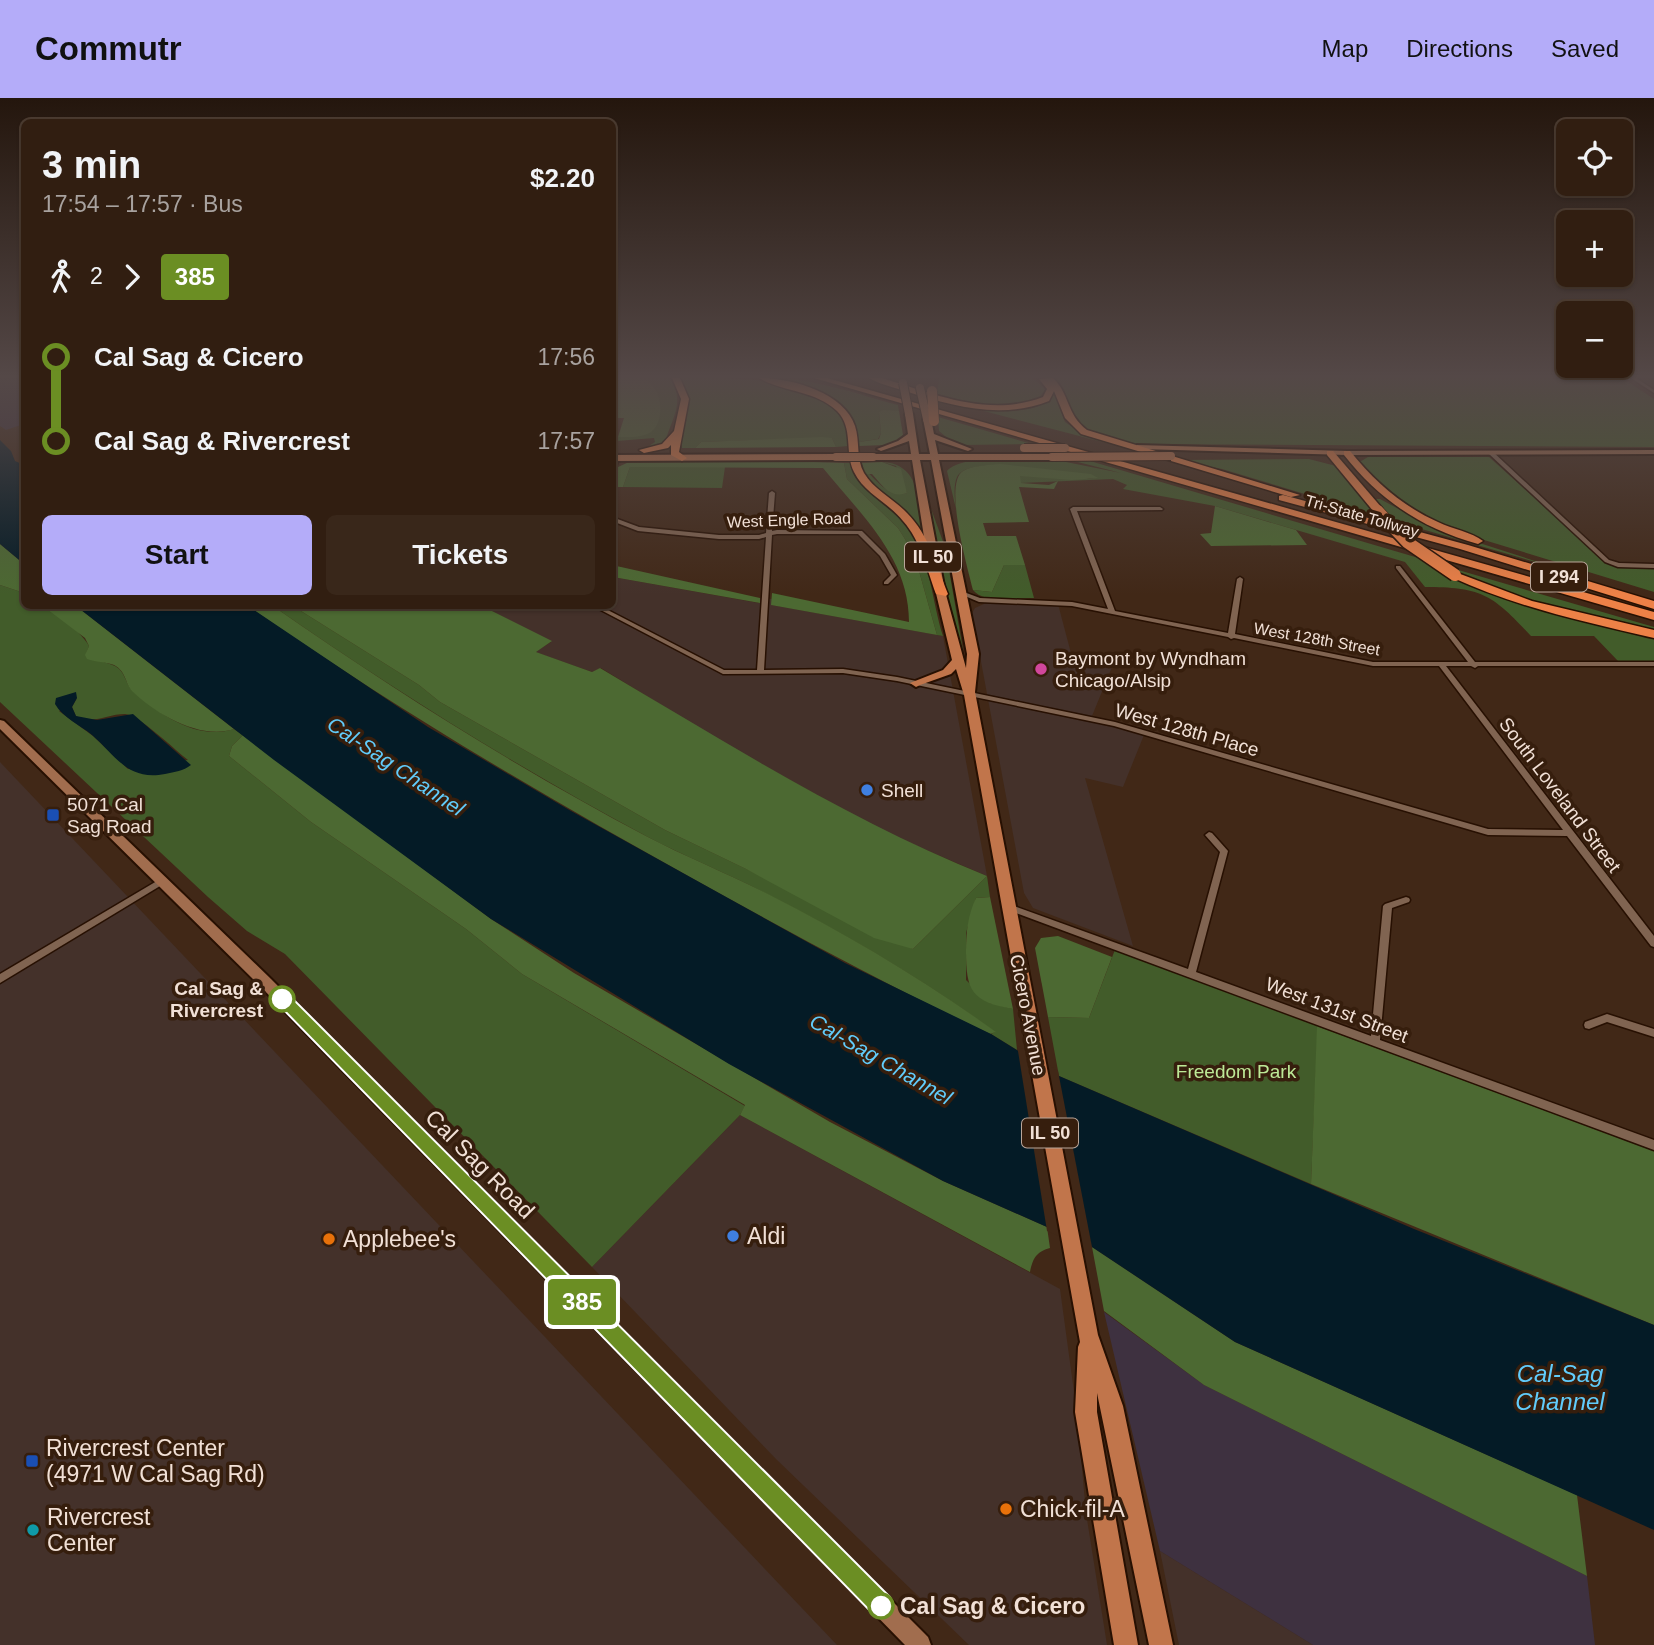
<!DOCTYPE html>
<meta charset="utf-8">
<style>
:root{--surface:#311e11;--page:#39271a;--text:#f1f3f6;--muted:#a8a29f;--line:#4c3c31;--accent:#b4acf9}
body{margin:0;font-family:Arial,sans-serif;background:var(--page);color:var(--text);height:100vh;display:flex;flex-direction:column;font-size:26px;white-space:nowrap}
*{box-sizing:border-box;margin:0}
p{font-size:23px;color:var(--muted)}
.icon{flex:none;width:38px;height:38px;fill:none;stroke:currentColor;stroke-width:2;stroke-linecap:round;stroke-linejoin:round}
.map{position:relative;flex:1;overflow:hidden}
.drawer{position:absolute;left:21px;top:21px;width:595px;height:490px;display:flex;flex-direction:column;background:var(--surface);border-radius:10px;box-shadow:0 2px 5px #0004,0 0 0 2px var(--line)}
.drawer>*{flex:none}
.badge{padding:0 14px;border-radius:5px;font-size:24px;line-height:46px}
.fabs{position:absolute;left:1556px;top:21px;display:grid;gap:14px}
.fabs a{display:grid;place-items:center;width:77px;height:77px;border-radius:10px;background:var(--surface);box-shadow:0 2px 5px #0004,0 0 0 2px var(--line);font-size:35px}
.map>.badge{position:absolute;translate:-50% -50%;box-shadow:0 0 0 4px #fff}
.legs{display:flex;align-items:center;gap:10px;height:77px;padding:0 21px;font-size:23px}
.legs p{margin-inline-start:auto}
.headline{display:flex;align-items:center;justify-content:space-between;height:119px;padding:0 21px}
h1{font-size:38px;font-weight:700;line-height:52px}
.button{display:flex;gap:14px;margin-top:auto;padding:14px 21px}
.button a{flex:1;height:80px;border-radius:10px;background:var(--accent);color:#111;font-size:28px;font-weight:700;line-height:80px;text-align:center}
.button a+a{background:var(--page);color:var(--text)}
ul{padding:0 21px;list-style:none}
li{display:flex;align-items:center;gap:24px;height:84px;font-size:26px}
li i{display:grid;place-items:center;width:10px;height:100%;margin:0 9px;background:currentColor}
li i::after{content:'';width:18px;height:18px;margin:-9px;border:5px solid;border-radius:50%;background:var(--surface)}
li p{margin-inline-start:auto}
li:first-child i{background:linear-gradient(#0000 50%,currentColor 0)}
li:last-child i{background:linear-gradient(currentColor 50%,#0000 0)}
header{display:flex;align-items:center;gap:42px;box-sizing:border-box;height:98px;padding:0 35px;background:var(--accent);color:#111}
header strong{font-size:33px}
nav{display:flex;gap:38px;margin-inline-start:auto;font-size:24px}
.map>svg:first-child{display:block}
.commercial{fill:#44312a}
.industrial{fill:#3e3140}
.green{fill:#425c2a;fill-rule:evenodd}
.forest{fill:#4c6932}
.water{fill:#041b26}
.pier{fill:#412817}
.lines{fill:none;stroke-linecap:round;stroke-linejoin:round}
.street-casing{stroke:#271002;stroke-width:3}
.secondary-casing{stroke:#271002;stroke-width:4}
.primary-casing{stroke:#271002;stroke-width:4}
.highway-casing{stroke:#271002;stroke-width:3}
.street{fill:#806451;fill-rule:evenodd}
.secondary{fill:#a16d4e;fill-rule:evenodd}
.primary{fill:#c1754b;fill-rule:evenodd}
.highway{fill:#ed8147;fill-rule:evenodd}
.primary-bridge-casing{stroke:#271002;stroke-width:10;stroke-linecap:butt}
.highway-bridge-far1-casing{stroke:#271002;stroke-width:11;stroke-linecap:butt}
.highway-bridge-casing{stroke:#271002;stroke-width:15;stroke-linecap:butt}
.primary-bridge{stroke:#c1754b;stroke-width:8}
.highway-bridge-far1{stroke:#ed8147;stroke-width:10}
.highway-bridge{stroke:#ed8147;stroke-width:12}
.line-1{fill:#6b8e23;stroke:#fff;stroke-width:2}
.hotel-dot{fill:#d1479c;stroke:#361e0d;stroke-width:2.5}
.shop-dot{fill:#3f7fe0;stroke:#361e0d;stroke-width:2.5}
.transit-dot{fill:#1a4fb4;stroke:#361e0d;stroke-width:2.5}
.stop-1-dot{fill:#fff;stroke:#6b8e23;stroke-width:3.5}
.food-dot{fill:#e8710a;stroke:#361e0d;stroke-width:2.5}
.culture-dot{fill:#0f9aa8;stroke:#361e0d;stroke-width:2.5}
.labels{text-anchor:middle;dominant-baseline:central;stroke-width:7;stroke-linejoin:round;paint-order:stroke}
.far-street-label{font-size:16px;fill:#f1e0d6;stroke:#361e0d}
.shield{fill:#361e0d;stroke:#b9a69a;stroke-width:2}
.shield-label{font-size:18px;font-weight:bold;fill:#f1e0d6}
.poi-label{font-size:19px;fill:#f1e0d6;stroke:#361e0d;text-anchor:start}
.street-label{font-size:19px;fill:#f1e0d6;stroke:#361e0d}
.stop-label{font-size:19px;font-weight:bold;fill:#f1e0d6;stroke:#361e0d;text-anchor:end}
.park-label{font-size:19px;fill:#bde997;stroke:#361e0d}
.water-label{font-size:21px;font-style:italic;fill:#61ccfb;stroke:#361e0d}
.near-street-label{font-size:23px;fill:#f1e0d6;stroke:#361e0d}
.near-poi-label{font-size:23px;fill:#f1e0d6;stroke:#361e0d;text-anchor:start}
.near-stop-label{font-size:23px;font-weight:bold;fill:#f1e0d6;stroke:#361e0d;text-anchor:start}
.near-water-label{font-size:24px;font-style:italic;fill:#61ccfb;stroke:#361e0d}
</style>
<header>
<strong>Commutr</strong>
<nav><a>Map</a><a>Directions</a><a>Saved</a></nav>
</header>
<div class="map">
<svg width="1654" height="1547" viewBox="0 0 1654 1547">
<rect width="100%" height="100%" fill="#412817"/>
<g class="commercial">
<path d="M613,479L759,505L760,500L772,501V507L943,538L987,778L884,734L723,645L601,570L592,574L535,554L551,544L482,508H612Z"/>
<path d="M986,505L1058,506L1072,559L1112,569L1092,618L1146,632L1123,689L1085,680L1133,848L1033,810L1024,795L972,515L975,510Z"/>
<path d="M0,664L837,1547H0Z"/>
<path d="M740,1017L1060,1191L1077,1316L1086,1415L1107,1547H969L776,1361L592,1169Z"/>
<path d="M1160,1453L1313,1547H1179Z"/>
</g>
<g class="industrial">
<path d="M0,280H24V326L6,332L0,328Z"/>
<path d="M1104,1214L1204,1287L1587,1478L1595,1547H1313L1160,1453Z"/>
</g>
<g class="green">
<path d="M642,280H669C687,303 671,321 665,345L646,350L655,344L654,340L617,343L618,339L653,332C661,308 664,296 642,280Z"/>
<path d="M680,280C726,280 816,276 844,322C848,330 848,340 849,348L836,349L832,340L701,344L695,350H682C676,325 699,305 680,280Z"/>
<path d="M770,280C814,280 856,296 898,307L899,313L879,314L881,335L878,341L859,344L852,320L843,311Z"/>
<path d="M939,280H1033L1045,291C1032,323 963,302 937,296Z"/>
<path d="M1055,280H1622L1654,301V349L1123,346C1106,340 1078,335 1071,315C1066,302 1067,290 1055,280Z"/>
<path d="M1054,296L1065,324L1084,337L1110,346L984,313C1006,310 1038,319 1054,296Z"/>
<path d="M938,319L1032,346L962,347L951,343L939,333Z"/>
<path d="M1368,359H1489L1608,466L1654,470V494L1461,435L1393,402L1358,365Z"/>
<path d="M1309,361L1336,368L1378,418L1222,371L1179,362Z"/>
<path d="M1056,362L1121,375L1070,362L1090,363L1422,461C1495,504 1572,521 1654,540V564L1618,563L1594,538H1531C1493,497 1482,489 1425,489L1405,464L1215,408L1123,391L1127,387L1113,381L1020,385V377L1094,381C1070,377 970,354 957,379C953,388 955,402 956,411L947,373C961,355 1033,362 1056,362Z"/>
<path d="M882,364C921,365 919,407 924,436L864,377L859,365C869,374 888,402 907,395L896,368Z"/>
<path d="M844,365H850C854,391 892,409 908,429C930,458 932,504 943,538L937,537L919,473L905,441L898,430L847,381Z"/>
<path d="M630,369H725L722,390L623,389Z"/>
<path d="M1375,401H1380L1436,431L1563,472L1394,423Z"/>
<path d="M930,408L945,449L963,552L953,531Z"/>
<path d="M1004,467H1025L1034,500C1017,500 984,506 973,492L992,494Z"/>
<path d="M1448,469L1654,529V533C1582,517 1514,501 1448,469Z"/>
<path d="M0,487L24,495V508C30,508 37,506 42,508C53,510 84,537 89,548L86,556C95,564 105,563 115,568C126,574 125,586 133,593C160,617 198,643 234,631L243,637L232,648L229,658L311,724L466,831L522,876L745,1008L740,1017L592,1169L285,856L247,833L208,799L0,604ZM77,600L72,609L76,618C94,627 107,616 125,616C139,617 175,652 188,662L128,671L93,638L59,613Z"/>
<path d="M273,508H293L419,587L440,604L665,732L913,851L987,778L990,799L976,800L966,835V882L990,905L1013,911L1017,952L991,936L995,934C925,882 847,837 769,797C729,776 686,759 646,738C517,669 392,591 273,508Z"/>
<path d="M1116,849L1318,924L1311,1086L1059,978L1048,919L1089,920Z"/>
</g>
<g class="forest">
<path d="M612,280C621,280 632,278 640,280C662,284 667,322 651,334C642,340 628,339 618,339L624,320H613Z"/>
<path d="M883,312L899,313L903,337L900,342L885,347L859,348V344L879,341L881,335L879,314Z"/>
<path d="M822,339L832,340L836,349L695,350L701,344Z"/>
<path d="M784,363L844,365L847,381L898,430L905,441L919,473L937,537L771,507L772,495L909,524C909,459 861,417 823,370L630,369L623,389H613L618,369L629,364Z"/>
<path d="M882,364L901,371L907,395C890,401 882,387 872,376H867L861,365Z"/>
<path d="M1001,366L1091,376L1098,380L1072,382L1020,378L1021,385L1049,387L1058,383L1054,391L1019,389L1029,424L983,425L987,438H1016L1025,467H1004L992,494L973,492C968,471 943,385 963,373C973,367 990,367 1001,366Z"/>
<path d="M1215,408L1296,432L1307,447L1211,448L1200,436L1211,435Z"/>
<path d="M0,446L24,466V495L0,487Z"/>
<path d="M612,467L760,500V505L613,479Z"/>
<path d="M43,508H76L234,631C200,642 157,617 132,593C125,585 126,573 114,567C106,564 95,564 87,561L85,557L89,548L85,540Z"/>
<path d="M248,508H273C392,591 517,670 646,738C686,759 729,776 770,797C848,837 925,882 996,934L990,936C888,888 789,834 690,779C538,695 390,607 248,508Z"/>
<path d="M293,508H482L552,543L536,554L592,574L600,570C727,645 850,723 987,778L913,851L874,840L746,771L665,732L440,604L419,587Z"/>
<path d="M243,637L491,821L574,875L830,1024L943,1083L1047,1129L1050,1150C1036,1154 1033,1160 1030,1174L740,1017L745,1007L522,876L466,831L311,724L229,658L232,648Z"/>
<path d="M990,799L1013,911C971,904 966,892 966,853C966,833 968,817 976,800Z"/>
<path d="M1058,838L1112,859L1089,920L1048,919L1035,850L1041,840Z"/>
<path d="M1317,928L1654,1053V1227L1311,1086Z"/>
<path d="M1092,1149L1235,1244L1577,1397L1587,1478L1204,1287L1104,1213Z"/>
</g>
<g class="water">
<path d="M0,342L11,353L15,363L24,367V466L0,446Z"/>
<path d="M76,508H248L428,629L571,713L845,865L991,936L1059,978L1414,1131L1654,1227V1432L1235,1244L1092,1149L943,1083L729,966L491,821L274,662Z"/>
<path d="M76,594L77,600L72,609L76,618L97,622L133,616L191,667C183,673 175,674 165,676C128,683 117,659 92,637C80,627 63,620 55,606L56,600Z"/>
</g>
<path class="pier" d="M1017,947L1058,973L1092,1149H1084L1047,1133Z"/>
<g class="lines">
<defs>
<g id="street">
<path d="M1631,280H1636L1654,292V295Z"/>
<path d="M1488,353H1492L1609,462L1619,465L1654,466V470L1618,469L1605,464L1488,355Z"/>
<path d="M616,358L619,360L615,372L612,373V363L614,359Z"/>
<path d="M772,393L775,395L772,433L777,432L862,433L885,456L897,477L888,486H884V484L891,477L880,458L858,436H777L772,437L764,572L843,571L897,579L1115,624L1488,731L1563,732L1439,568H1373L1234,540L1231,541L1228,539L1072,508L979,504L958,495L961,493L980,500L1072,504L1108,511L1070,411L1073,409H1160L1163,411L1162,412L1077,413L1115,513L1228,535L1237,481L1240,479L1243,481L1235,536L1373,564H1468L1396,470V468H1400L1475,564H1654V568H1478L1475,570L1471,568H1446L1654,838V849L1651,848L1567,738L1488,737L1114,628L897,583L843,575L723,576L595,509L596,508H600L724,572H757L766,439L759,441H719L638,433L612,423V419L639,429L719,437H759L766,435L769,395Z"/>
<path d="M1209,734L1212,735L1228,753L1196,874L1371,938L1383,808L1385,806L1406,799L1409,800L1410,802L1409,804L1392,810L1380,942L1654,1042V1052L1005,811L1003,809L1005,807H1011L1188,871L1220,754L1205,737Z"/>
<path d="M162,780L165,781L166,783L165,785L0,885V876Z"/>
<path d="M1607,916L1654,931V939L1607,924L1589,931L1585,930L1584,927L1585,924Z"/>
</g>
<g id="secondary">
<path d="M1654,352V356L1347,357L1343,355L1347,353Z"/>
<path d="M0,622L4,623L271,881L928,1539L931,1547H905L261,889L0,631Z"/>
</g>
<g id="primary">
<path d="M909,314L913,316L919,356H930L923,321L927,319L931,321L934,336L972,351L968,353L935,342L938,356H1052L1056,359L1052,362H939L979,556L975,594L1098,1237L1123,1308L1173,1547H1149L1097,1295V1314L1138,1547H1114L1075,1314L1078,1249L1080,1244L964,597L956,571L951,576L920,587L916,589L910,585L943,572L952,562L927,458L912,362H873L869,359L873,356H911L909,343L881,353L877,351L898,343L908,336L905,316ZM920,362H931L967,556L966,570L945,493Z"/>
<path d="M1137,347L1347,353L1351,355L1347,357L1140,351L1136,349Z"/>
<path d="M612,357L836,356L840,359L836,362L612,363Z"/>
</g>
<g id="highway">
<path d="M672,280H680L689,301L679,354L687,360L682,363L671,357V347L668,350L644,355L639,352L662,346L674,333L681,301Z"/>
<path d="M759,280C790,280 844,294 855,328C860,343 856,361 864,375C874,392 894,401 907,415C929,437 937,468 948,496L946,498L936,496C927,472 921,443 903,423C889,405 864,395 854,374C844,354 854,330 837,313C815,292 783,294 759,280Z"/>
<path d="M814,280H827L1654,514V522Z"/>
<path d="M869,280H882C934,296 989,320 1043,299L1047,291L1039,281L1053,280C1070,296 1066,316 1087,332L1300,397L1291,399L1081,336L1065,320L1054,293L1049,303C1000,322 953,308 905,293C893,289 879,286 869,280Z"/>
<path d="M1327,353H1333L1382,410V414H1374L1327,357Z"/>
<path d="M1344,353H1350C1375,384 1402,408 1438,424C1452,431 1472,434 1483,443L1478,446C1423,431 1379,402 1344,357Z"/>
<path d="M1283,397L1468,447L1654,503V511L1460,451L1279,402V398Z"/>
<path d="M1455,474L1532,503L1654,532V540C1585,524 1516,509 1451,479V475Z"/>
</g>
</defs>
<use href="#street" class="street-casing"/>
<use href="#secondary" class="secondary-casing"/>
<use href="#primary" class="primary-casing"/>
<use href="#highway" class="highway-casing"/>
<use href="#street" class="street"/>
<use href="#secondary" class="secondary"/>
<use href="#primary" class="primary"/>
<use href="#highway" class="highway"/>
<defs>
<g id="primary-bridge">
<path d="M903,285L909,316"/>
<path d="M920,290L927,321"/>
<path d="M1024,350H1065"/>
<path d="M836,359H873"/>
<path d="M1052,359L1171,358"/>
</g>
<g id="highway-bridge-far1">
<path d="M932,293L934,323"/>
<path d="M1378,412L1393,428"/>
</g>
<path id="highway-bridge" d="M1391,427L1407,444L1455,477"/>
</defs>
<use href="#primary-bridge" class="primary-bridge-casing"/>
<use href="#highway-bridge-far1" class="highway-bridge-far1-casing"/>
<use href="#highway-bridge" class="highway-bridge-casing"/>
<use href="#primary-bridge" class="primary-bridge"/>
<use href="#highway-bridge-far1" class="highway-bridge-far1"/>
<use href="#highway-bridge" class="highway-bridge"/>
</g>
<linearGradient id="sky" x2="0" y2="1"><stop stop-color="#24160d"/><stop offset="0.56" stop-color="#544847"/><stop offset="1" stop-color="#544847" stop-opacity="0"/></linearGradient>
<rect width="1654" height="497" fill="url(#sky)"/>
<path class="line-1" d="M282,894L288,896L890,1499L893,1508L890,1516L881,1519L873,1516L277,905V896Z"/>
<circle class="hotel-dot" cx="1041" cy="571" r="7"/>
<g class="shop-dot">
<circle cx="867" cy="692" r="7"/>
<circle cx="733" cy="1138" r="7"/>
</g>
<g class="transit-dot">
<rect x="46" y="710" width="14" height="14" rx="3.5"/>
<rect x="25" y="1356" width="14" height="14" rx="3.5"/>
</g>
<g class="stop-1-dot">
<circle cx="282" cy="901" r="12"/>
<circle cx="881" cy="1508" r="12"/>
</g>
<g class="food-dot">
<circle cx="329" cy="1141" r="7"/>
<circle cx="1006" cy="1411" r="7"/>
</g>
<circle class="culture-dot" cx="33" cy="1432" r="7"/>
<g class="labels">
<g class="far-street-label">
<text transform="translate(1362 418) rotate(16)">Tri-State Tollway</text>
<text transform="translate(789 422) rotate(-2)">West Engle Road</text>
<text transform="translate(1317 541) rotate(10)">West 128th Street</text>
</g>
<g class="shield">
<rect x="905" y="444.5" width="56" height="29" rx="5"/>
<rect x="1531" y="464.5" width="56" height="29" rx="5"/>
<rect x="1022" y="1020.5" width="56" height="29" rx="5"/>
</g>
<g class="shield-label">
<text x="933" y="459">IL 50</text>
<text x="1559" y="479">I 294</text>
<text x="1050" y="1035">IL 50</text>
</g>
<g class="poi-label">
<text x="1055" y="560">Baymont by Wyndham<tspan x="1055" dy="22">Chicago/Alsip</tspan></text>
<text x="881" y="692">Shell</text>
<text x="67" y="706">5071 Cal<tspan x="67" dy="22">Sag Road</tspan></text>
</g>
<g class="street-label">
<text transform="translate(1187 632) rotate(16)">West 128th Place</text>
<text transform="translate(1560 697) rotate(53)">South Loveland Street</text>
<text transform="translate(1337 912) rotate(21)">West 131st Street</text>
<text transform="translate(1028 917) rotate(79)">Cicero Avenue</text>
</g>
<g class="stop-label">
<text x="263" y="890">Cal Sag &amp;<tspan x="263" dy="22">Rivercrest</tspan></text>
</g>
<g class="park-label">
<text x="1236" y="973">Freedom Park</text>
</g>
<g class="water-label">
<text transform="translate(396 668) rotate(34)">Cal-Sag Channel</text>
<text transform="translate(881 961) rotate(30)">Cal-Sag Channel</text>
</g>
<g class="near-street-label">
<text transform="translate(480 1066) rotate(45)">Cal Sag Road</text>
</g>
<g class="near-poi-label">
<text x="747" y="1138">Aldi</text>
<text x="343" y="1141">Applebee's</text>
<text x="46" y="1350">Rivercrest Center<tspan x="46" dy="26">(4971 W Cal Sag Rd)</tspan></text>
<text x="1020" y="1411">Chick-fil-A</text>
<text x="47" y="1419">Rivercrest<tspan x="47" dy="26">Center</tspan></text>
</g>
<g class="near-stop-label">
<text x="900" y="1508">Cal Sag &amp; Cicero</text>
</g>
<g class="near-water-label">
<text x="1560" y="1275">Cal-Sag<tspan x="1560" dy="28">Channel</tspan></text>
</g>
</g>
</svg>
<div class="fabs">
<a><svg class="icon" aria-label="locate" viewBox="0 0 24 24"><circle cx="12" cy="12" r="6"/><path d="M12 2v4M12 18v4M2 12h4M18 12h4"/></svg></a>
<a>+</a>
<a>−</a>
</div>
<b class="badge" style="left:582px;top:1204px;background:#6b8e23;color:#fff">385</b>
<section class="drawer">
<div class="headline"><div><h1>3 min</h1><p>17:54 – 17:57 · Bus</p></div><b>$2.20</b></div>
<div class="legs"><svg class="icon" aria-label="walk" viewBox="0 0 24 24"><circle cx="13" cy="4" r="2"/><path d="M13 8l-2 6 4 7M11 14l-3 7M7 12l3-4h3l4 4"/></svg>2<svg class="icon" aria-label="forward" viewBox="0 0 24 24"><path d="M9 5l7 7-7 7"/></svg><b class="badge" style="background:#6b8e23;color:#fff">385</b></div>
<ul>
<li><i style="color:#6b8e23"></i><b>Cal Sag &amp; Cicero</b><p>17:56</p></li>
<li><i style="color:#6b8e23"></i><b>Cal Sag &amp; Rivercrest</b><p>17:57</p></li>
</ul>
<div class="button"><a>Start</a><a>Tickets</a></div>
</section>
</div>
